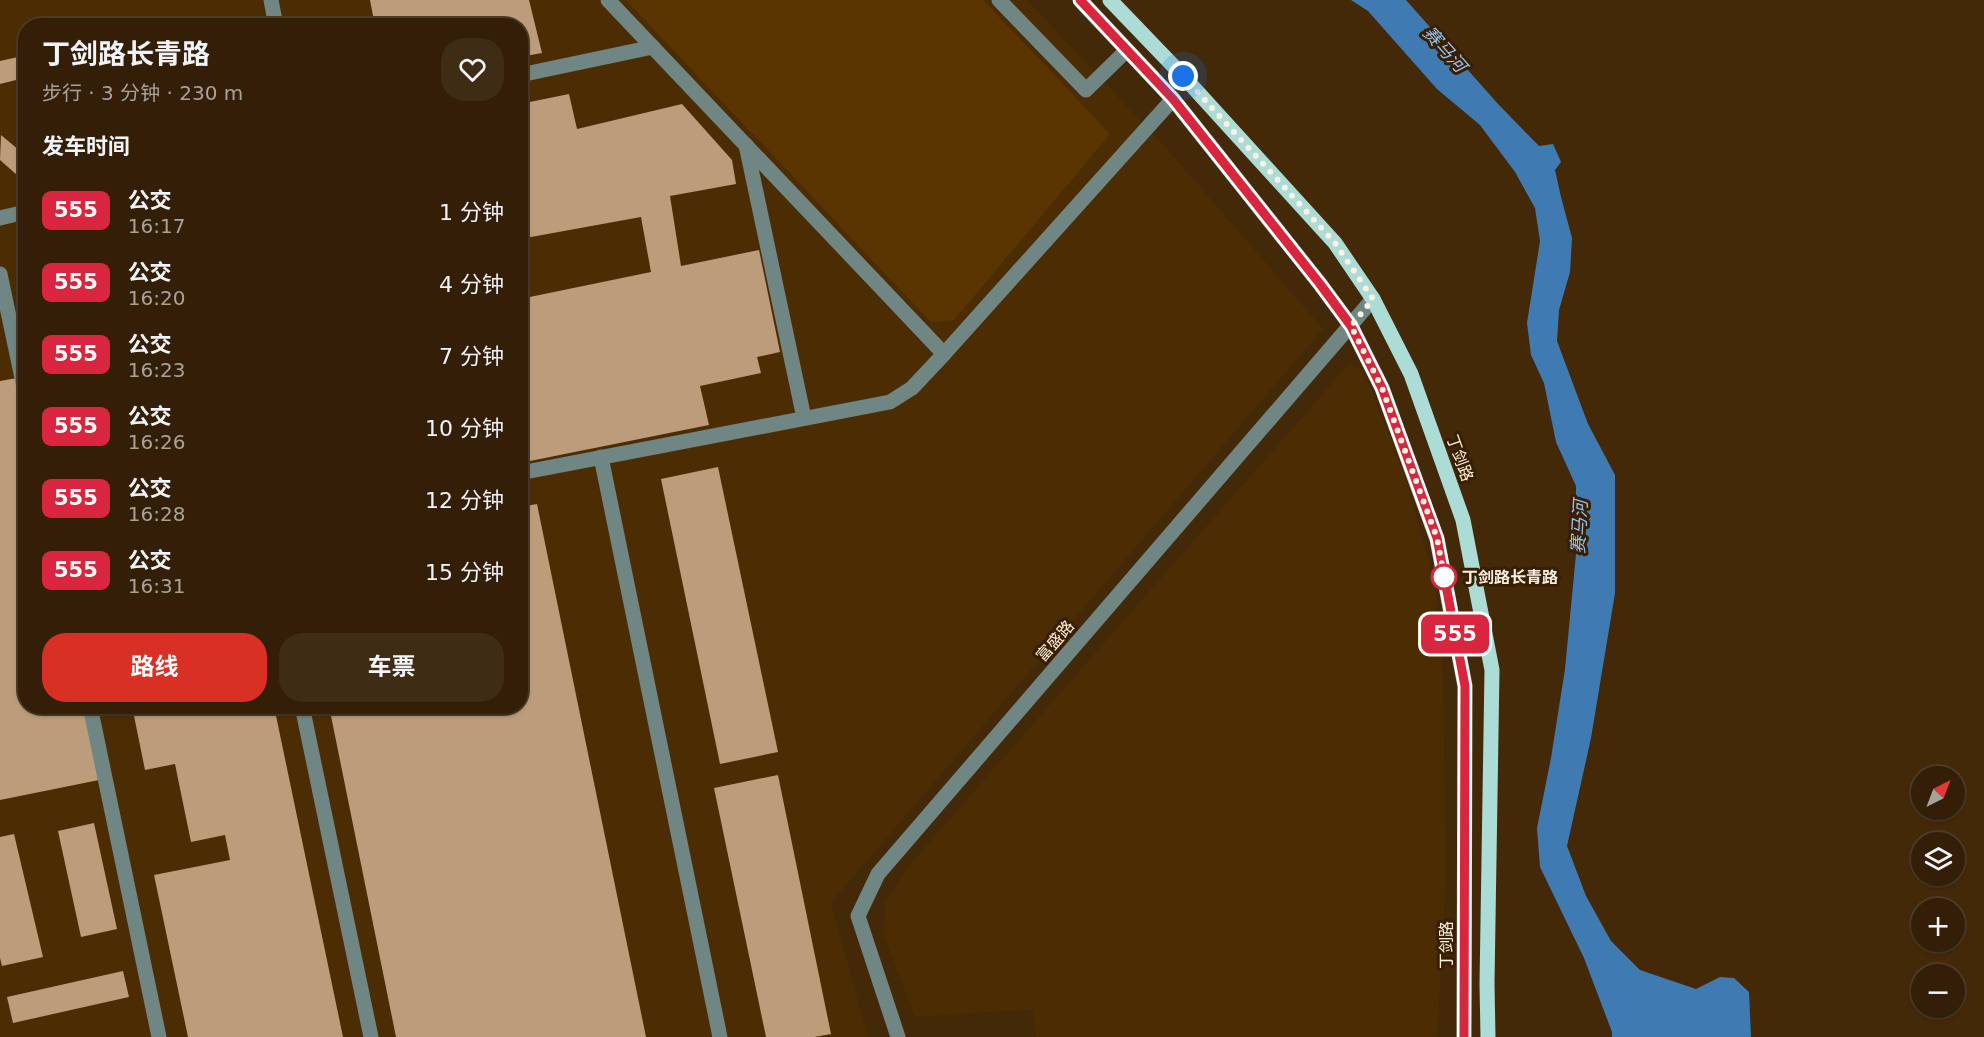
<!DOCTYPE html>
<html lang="zh">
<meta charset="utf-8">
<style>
:root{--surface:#331f07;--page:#3e2c15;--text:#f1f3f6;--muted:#a9a29b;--line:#4e3d28;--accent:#d93025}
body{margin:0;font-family:"DejaVu Sans","Noto Sans SC",sans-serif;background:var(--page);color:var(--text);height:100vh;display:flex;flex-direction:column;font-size:22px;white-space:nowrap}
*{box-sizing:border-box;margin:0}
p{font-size:20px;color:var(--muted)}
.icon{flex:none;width:33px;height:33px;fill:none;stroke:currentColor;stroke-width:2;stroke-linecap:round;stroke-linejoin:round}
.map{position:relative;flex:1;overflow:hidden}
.side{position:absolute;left:18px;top:18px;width:510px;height:696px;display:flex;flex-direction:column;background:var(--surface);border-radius:24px;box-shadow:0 2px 4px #0004,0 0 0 2px var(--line)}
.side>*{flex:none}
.badge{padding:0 12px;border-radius:9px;font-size:21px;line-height:39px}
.needle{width:39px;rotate:42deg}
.buttons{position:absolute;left:1911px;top:766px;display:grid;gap:12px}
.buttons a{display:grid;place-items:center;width:54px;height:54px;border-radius:50%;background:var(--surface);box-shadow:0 2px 4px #0004,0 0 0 2px var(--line);font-size:30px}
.you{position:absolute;width:30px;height:30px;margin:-15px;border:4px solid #fff;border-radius:50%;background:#1a73e8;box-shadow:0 0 0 9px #1a73e833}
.map>.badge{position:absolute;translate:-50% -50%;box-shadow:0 0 0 3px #fff}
h2{padding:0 24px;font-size:22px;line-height:54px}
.round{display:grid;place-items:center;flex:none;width:63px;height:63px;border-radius:24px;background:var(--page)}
.head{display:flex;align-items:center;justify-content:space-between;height:102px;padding:0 24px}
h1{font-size:28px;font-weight:700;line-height:45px}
.action{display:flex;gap:12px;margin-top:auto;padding:12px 24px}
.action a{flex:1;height:69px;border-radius:24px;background:var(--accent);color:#fff;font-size:24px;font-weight:700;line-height:69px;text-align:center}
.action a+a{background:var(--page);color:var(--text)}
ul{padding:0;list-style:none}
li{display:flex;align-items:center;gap:18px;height:72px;padding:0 24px}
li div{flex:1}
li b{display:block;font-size:22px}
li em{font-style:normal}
li .badge{min-width:66px;font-weight:700;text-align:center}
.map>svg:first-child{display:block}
.built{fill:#4c2d03;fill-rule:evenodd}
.green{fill:#5b3500}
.water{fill:#3f7bb0}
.building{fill:#bc9c7a}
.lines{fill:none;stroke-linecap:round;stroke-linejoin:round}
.minor{stroke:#6f8683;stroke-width:15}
.major{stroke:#acdcd6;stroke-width:15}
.line-casing{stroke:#fff;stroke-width:14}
.line{stroke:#d7263d;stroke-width:9}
.walk{stroke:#fef0e2;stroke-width:6;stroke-dasharray:0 10.8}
.stop-dot{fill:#fff;stroke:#d7263d;stroke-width:3}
.labels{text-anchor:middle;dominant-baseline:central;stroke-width:6;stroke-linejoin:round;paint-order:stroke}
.street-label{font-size:16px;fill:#fef0e2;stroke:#391f00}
.stop-label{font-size:16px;font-weight:bold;fill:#fef0e2;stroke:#391f00;text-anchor:start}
.water-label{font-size:18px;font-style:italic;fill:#96c4f1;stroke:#391f00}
</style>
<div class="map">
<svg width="1984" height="1037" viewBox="0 0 1984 1037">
<rect width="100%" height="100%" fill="#442909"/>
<g class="built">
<path d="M0,0H1027L1176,159L1323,329L831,903L868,1037H0ZM26,26H520V706H26Z"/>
<path d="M1349,364L1363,370L1405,477L1435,583L1443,667L1446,878L1437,1037H1036L1033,1009L915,1017L884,936L885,904L912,862Z"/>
</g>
<path class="green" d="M626,0H983L1110,134L954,320L931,322Z"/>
<path class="water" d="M1351,0H1406L1498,104L1539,146L1553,144L1561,162L1555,170L1561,197L1572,238L1570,272L1559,310L1557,341L1588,424L1615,475V593L1591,738L1567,846L1586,896L1611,941L1640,970L1696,989L1720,977L1734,978L1749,992L1751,1037H1612V1032L1584,958L1540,867L1537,828L1551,758L1565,669L1576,554V486L1556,442L1544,383L1531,355L1527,323L1540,241L1535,208L1515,172L1480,125L1437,89L1368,11Z"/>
<g class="building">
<path d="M370,0H529L542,53L520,57V26H375Z"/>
<path d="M18,57L24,78L0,84V61Z"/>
<path d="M569,94L577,129L682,104L732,160L736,184L670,196L681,266L759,250L780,352L757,357L761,373L700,386L709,425L520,463V299L651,272L641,217L520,239V104Z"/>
<path d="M1,135L26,156V183L0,160Z"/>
<path d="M17,378L26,418V706H84L99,780L0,800V381Z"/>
<path d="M718,467L778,752L720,764L661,479Z"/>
<path d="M537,504L646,1037H396L329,706H520V507Z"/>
<path d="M132,706H274L343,1037H188L154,875L230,860L225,835L191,842L175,764L145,770Z"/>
<path d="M778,775L831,1034L814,1037H766L714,788Z"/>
<path d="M94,823L117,929L81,937L58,831Z"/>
<path d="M14,834L43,957L2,966L0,958V837Z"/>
<path d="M123,971L129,997L13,1023L7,997Z"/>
</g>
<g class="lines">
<g class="minor">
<path d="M271,0L276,26"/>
<path d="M608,0L944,354"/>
<path d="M999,0L1086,90L1127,50"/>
<path d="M520,75L653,47"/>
<path d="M746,145L804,418"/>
<path d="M0,218L26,212"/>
<path d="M0,274L26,397"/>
<path d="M601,457L720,1037"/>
<path d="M520,473L890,402L912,388L944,354L1173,99"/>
<path d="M90,706L159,1037"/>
<path d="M302,706L371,1037"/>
<path d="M898,1037L858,916L878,874L1373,299"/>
</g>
<g class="major">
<path d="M1080,0L1173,99L1320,284L1351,326L1382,388L1437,539L1465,686L1464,1037"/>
<path d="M1110,0L1183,76L1335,243L1373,299L1411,374L1463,520L1492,670L1487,984L1488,1037"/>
</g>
</g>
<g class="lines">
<defs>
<path id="line" d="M1080,0L1173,99L1320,284L1351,326L1382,388L1437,538L1465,686L1464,1037"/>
</defs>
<use href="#line" class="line-casing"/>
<use href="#line" class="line"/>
<path class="walk" d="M1183,76L1335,243L1373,299L1351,326L1382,388L1437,538L1445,581L1444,577"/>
</g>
<circle class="stop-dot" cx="1444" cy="577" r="12"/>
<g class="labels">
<g class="street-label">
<text transform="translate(1460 458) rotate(70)">丁剑路</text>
<text transform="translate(1055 641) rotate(-49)">富盛路</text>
<text transform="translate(1446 945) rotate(-90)">丁剑路</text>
</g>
<g class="stop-label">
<text x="1462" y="577">丁剑路长青路</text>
</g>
<g class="water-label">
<text transform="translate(1445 49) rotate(48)">赛马河</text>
<text transform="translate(1579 527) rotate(-87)">赛马河</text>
</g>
</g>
</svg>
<div class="buttons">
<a><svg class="needle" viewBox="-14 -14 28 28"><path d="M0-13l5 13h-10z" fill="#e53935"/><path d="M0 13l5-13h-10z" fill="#a9a29b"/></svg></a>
<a><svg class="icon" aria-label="layers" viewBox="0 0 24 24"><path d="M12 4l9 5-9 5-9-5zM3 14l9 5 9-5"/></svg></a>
<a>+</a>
<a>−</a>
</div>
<div class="you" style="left:1183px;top:76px"></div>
<b class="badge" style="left:1455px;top:634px;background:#d7263d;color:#fff">555</b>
<section class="side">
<div class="head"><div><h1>丁剑路长青路</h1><p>步行 · 3 分钟 · 230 m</p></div><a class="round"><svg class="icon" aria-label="heart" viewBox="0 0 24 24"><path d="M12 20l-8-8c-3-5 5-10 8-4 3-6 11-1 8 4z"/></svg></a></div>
<h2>发车时间</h2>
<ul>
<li><span class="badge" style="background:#d7263d;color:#fff">555</span><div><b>公交</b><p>16:17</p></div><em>1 分钟</em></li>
<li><span class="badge" style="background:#d7263d;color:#fff">555</span><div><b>公交</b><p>16:20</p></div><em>4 分钟</em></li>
<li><span class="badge" style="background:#d7263d;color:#fff">555</span><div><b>公交</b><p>16:23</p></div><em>7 分钟</em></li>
<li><span class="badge" style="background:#d7263d;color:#fff">555</span><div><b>公交</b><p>16:26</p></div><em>10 分钟</em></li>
<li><span class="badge" style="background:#d7263d;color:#fff">555</span><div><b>公交</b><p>16:28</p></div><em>12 分钟</em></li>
<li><span class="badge" style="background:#d7263d;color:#fff">555</span><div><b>公交</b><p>16:31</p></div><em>15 分钟</em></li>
</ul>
<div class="action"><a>路线</a><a>车票</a></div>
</section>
</div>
